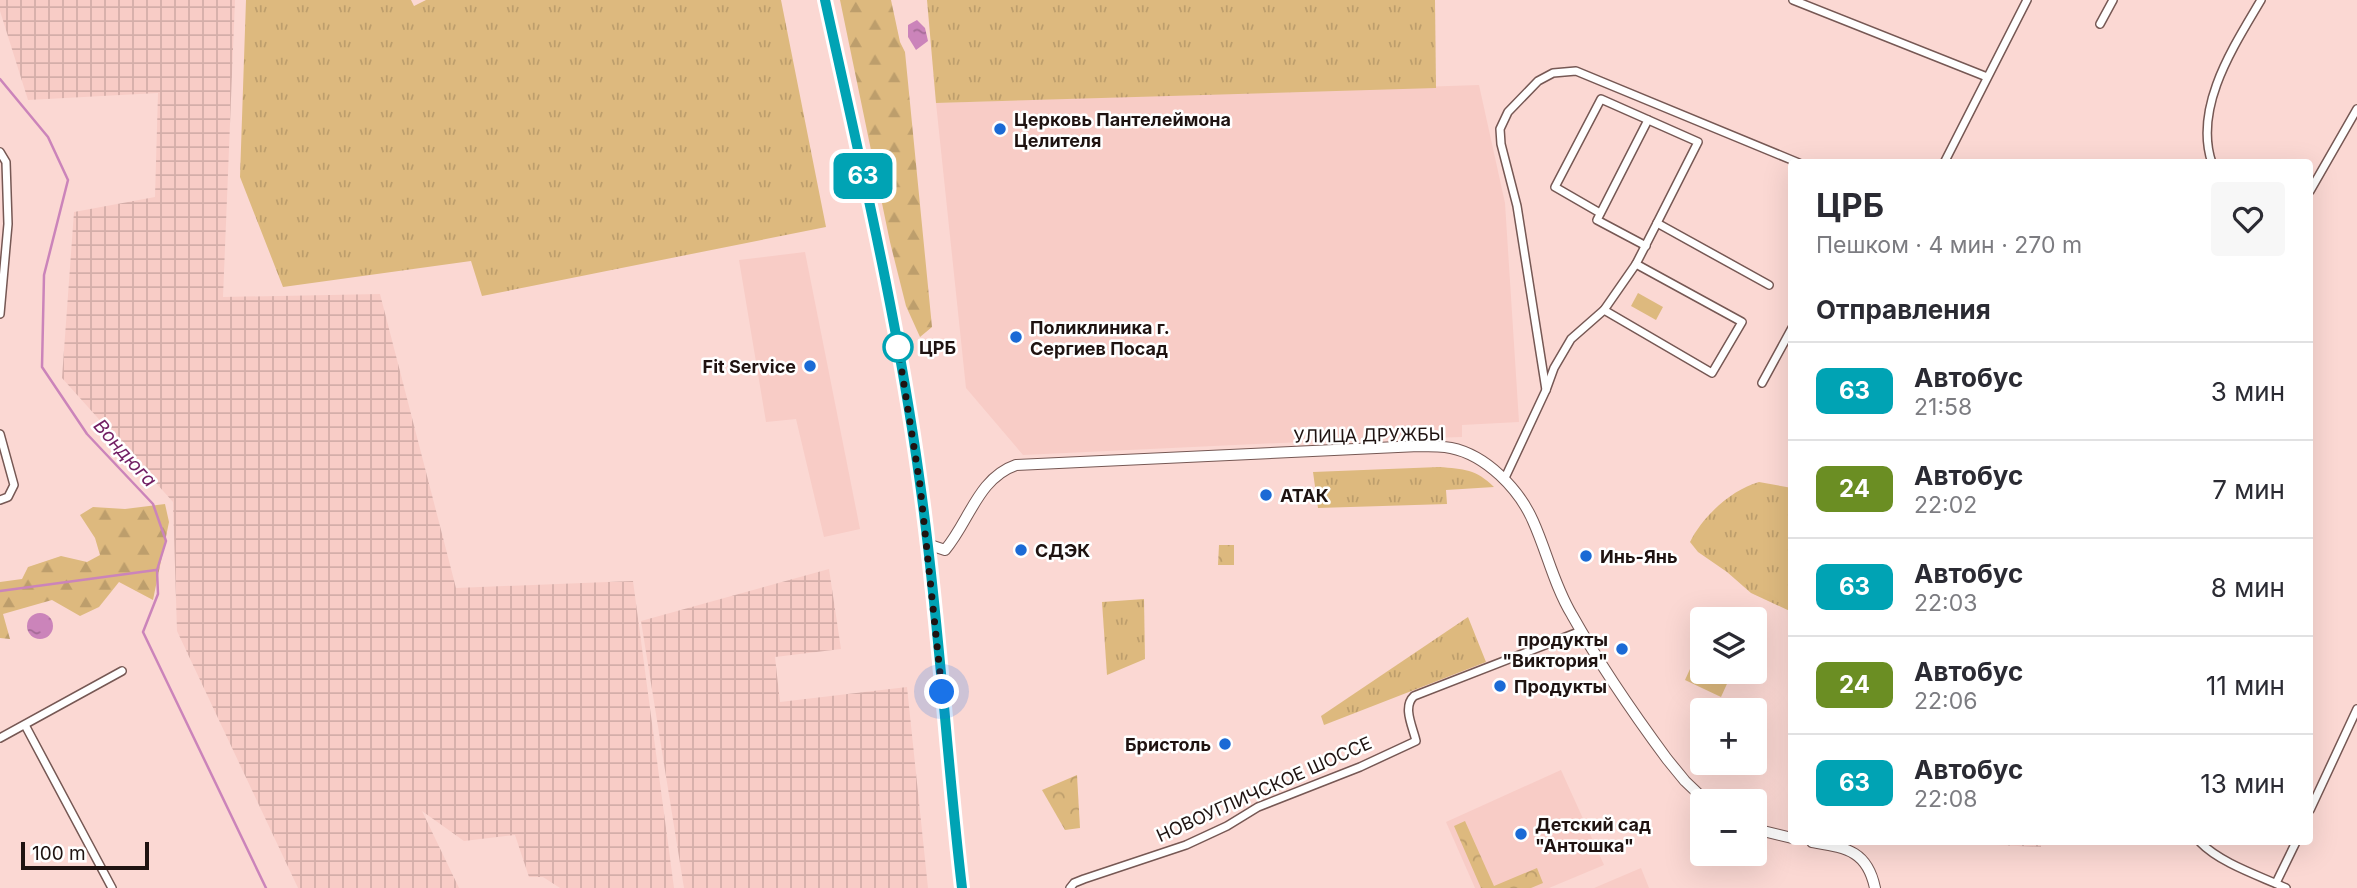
<!DOCTYPE html>
<html lang="ru">
<meta charset="utf-8">
<style>
:root{--surface:#fff;--page:#f7f7f7;--text:#2b2b33;--muted:#7c7c81;--line:#e1e1e2}
body{margin:0;font-family:Inter,sans-serif;background:var(--page);color:var(--text);height:100vh;display:flex;flex-direction:column;font-size:26px;white-space:nowrap}
*{box-sizing:border-box;margin:0}
p{font-size:23px;color:var(--muted)}
.icon{flex:none;width:38px;height:38px;fill:none;stroke:currentColor;stroke-width:2;stroke-linecap:round;stroke-linejoin:round}
.map{position:relative;flex:1;overflow:hidden}
.panel{position:absolute;left:1788px;top:159px;width:525px;height:686px;display:flex;flex-direction:column;background:var(--surface);border-radius:7px;box-shadow:0 7px 28px #0002}
.panel>*{flex:none}
.badge{padding:0 14px;border-radius:10px;font-size:24px;line-height:46px}
.controls{position:absolute;left:1690px;top:607px;display:grid;gap:14px}
.controls a{display:grid;place-items:center;width:77px;height:77px;border-radius:7px;background:var(--surface);box-shadow:0 7px 28px #0002;font-size:35px}
.scale{position:absolute;left:21px;bottom:18px;width:128px;box-sizing:border-box;padding-left:7px;border:4px solid #1f1311;border-top:0;font-size:19px;line-height:24px;white-space:nowrap;color:#1f1311;-webkit-text-stroke:5px #fff;paint-order:stroke}
.you{position:absolute;width:35px;height:35px;margin:-18px;border:5px solid #fff;border-radius:50%;background:#1a73e8;box-shadow:0 0 0 10px #1a73e833}
.map>.badge{position:absolute;translate:-50% -50%;box-shadow:0 0 0 4px #fff}
h2{padding:0 28px;font-size:26px;line-height:63px}
.round{display:grid;place-items:center;flex:none;width:74px;height:74px;border-radius:7px;background:var(--page)}
.summary{display:flex;align-items:center;justify-content:space-between;height:119px;padding:0 28px}
h1{font-size:33px;font-weight:700;line-height:52px}
ul{padding:0;list-style:none}
li{display:flex;align-items:center;gap:21px;height:98px;padding:0 28px;border-top:2px solid var(--line)}
li div{flex:1}
li b{display:block;font-size:26px}
li em{font-style:normal}
li .badge{min-width:77px;font-weight:700;text-align:center}
.map>svg:first-child{display:block}
.built{fill:#f8ccc6}
.industrial{fill:url(#industrial-grid)}
.grass{fill:url(#grass-tufts)}
.forest{fill:url(#forest-firs)}
.park{fill:url(#park-crowns)}
.pitch{fill:#ddb97e}
.water{fill:url(#water-ripples)}
.lines{fill:none;stroke-linecap:round;stroke-linejoin:round}
.stream{stroke:#cb84ba;stroke-width:2.5}
.minor-casing{stroke:#765854;stroke-width:10}
.tertiary-casing{stroke:#765854;stroke-width:12}
.secondary-casing{stroke:#765854;stroke-width:13}
.minor{stroke:#fff;stroke-width:7}
.tertiary{stroke:#fff;stroke-width:10}
.secondary{stroke:#fff;stroke-width:10}
.line-casing{stroke:#fff;stroke-width:16}
.line{stroke:#00a3b4;stroke-width:10}
.walk{stroke:#1f1311;stroke-width:7;stroke-dasharray:0 12.6}
.poi-dot{fill:#1b6ad5;stroke:#fff;stroke-width:2.5}
.stop-dot{fill:#fff;stroke:#00a3b4;stroke-width:3.5}
.labels{text-anchor:middle;dominant-baseline:central;stroke-width:5;stroke-linejoin:round;paint-order:stroke}
.poi-label{font-size:18px;font-weight:bold;fill:#1f1311;stroke:#fff;text-anchor:start}
.stop-label{font-size:18px;font-weight:bold;fill:#1f1311;stroke:#fff;text-anchor:start}
.street-label{font-size:18px;fill:#1f1311;stroke:#fff}
.water-label{font-size:19px;font-style:italic;fill:#711e63;stroke:#fff}
</style>
<div class="map">
<svg width="2357" height="888" viewBox="0 0 2357 888">
<defs>
<pattern id="industrial-grid" width="8" height="8" patternUnits="userSpaceOnUse" patternTransform="scale(1.75)"><rect width="8" height="8" fill="#f8ccc6"/><path d="M0 4h8M4 0v8" fill="none" stroke="#d4aea9"/></pattern>
<pattern id="grass-tufts" width="24" height="20" patternUnits="userSpaceOnUse" patternTransform="scale(1.75)"><rect width="24" height="20" fill="#ddb97e"/><path d="M3 7l-1-3M5 7V3M7 7l1-3M15 17l-1-3M17 17v-4M19 17l1-3" fill="none" stroke="#bd9e6c"/></pattern>
<pattern id="forest-firs" width="22" height="20" patternUnits="userSpaceOnUse" patternTransform="scale(1.75)"><rect width="22" height="20" fill="#ddb97e"/><path d="M5 1l3.5 6h-7zM16 11l3.5 6h-7z" fill="#bd9e6c"/></pattern>
<pattern id="park-crowns" width="20" height="18" patternUnits="userSpaceOnUse" patternTransform="scale(1.75)"><rect width="20" height="18" fill="#ddb97e"/><path d="M2 6a3 3 0 1 1 6 0M12 15a3 3 0 1 1 6 0" fill="none" stroke="#bd9e6c"/></pattern>
<pattern id="water-ripples" width="26" height="14" patternUnits="userSpaceOnUse" patternTransform="scale(1.75)"><rect width="26" height="14" fill="#cb84ba"/><path d="M2 4q2-2 4 0t4 0M15 11q2-2 4 0t4 0" fill="none" stroke="#a46b96"/></pattern>
</defs>
<rect width="100%" height="100%" fill="#fbd8d3"/>
<g class="built">
<path d="M1479,85L1505,203L1519,422L1462,425V437L1301,442L1023,455L966,388L936,103Z"/>
<path d="M805,252L860,529L824,537L796,419L766,422L739,260Z"/>
<path d="M1561,770L1604,865L1549,888H1475L1446,822Z"/>
<path d="M1641,868L1649,888H1594Z"/>
</g>
<g class="industrial">
<path d="M0,0H235L223,297L380,294L456,588L633,581L674,888H560L543,877H529L515,835L464,841L422,811L459,888H298L177,631L173,502L62,378L74,212L155,197L158,93L28,100L0,11Z"/>
<path d="M829,569L841,649L775,657L780,702L907,687L928,888H684L641,621Z"/>
<path d="M1854,842H2041V847L1953,843L1859,844Z"/>
</g>
<g class="grass">
<path d="M246,0H411L414,6L426,0H781L826,227L482,296L471,261L283,287L240,177Z"/>
<path d="M927,0H1435L1436,88L936,103Z"/>
<path d="M1439,467C1464,469 1476,469 1494,487L1446,490L1447,504L1318,508L1313,472Z"/>
<path d="M1759,482L1792,488V612L1751,593L1727,572L1698,552L1690,542C1703,516 1731,490 1759,482Z"/>
<path d="M1144,599L1145,659L1107,675L1102,602Z"/>
<path d="M1468,617L1486,662L1324,725L1321,716Z"/>
</g>
<g class="forest">
<path d="M840,0H891L900,42L905,52L932,327L920,337L906,306L890,242Z"/>
<path d="M165,504L169,522L153,600L119,582L99,607L80,616L52,600L3,614L10,639L0,638V582L22,579L28,567L61,556L87,562L100,555L95,538L80,515L93,507L125,509Z"/>
</g>
<g class="park">
<path d="M1219,545H1234V565H1218Z"/>
<path d="M1077,775L1080,828L1065,830L1042,790Z"/>
<path d="M1465,821L1494,886L1537,868L1543,883L1531,888H1481L1454,826Z"/>
</g>
<g class="pitch">
<path d="M1638,293L1663,307L1656,320L1631,306Z"/>
<path d="M1695,658L1703,662V672H1724L1731,675L1721,697L1685,680Z"/>
</g>
<g class="water">
<path d="M917,20L925,28L928,41L916,50L908,37V25Z"/>
<circle cx="40" cy="626" r="13"/>
</g>
<g class="lines">
<g class="stream">
<path d="M0,79L48,137L68,180L44,275L42,367L87,434L153,504L166,541L157,570L158,594L143,632L266,888"/>
<path d="M0,591L156,570"/>
</g>
<defs>
<g id="minor">
<path d="M1793,0L1987,77"/>
<path d="M2100,24L2113,0"/>
<path d="M0,152L6,162L8,224L0,314"/>
<path d="M1944,163L2027,0"/>
<path d="M2212,163C2193,107 2234,46 2261,0"/>
<path d="M2310,191L2357,109"/>
<path d="M1600,213L1555,187L1601,99L1698,142L1657,223"/>
<path d="M1646,246L1597,220L1648,120"/>
<path d="M1604,310L1712,373L1742,322L1636,264"/>
<path d="M1762,383L1792,328"/>
<path d="M1546,390L1517,206L1501,144L1500,129L1508,112L1538,81L1553,73L1576,71L1799,163"/>
<path d="M0,434L14,485L8,497L0,500"/>
<path d="M1504,480L1546,390L1554,368L1571,339L1604,310L1636,264L1657,223L1769,285"/>
<path d="M25,725L112,888"/>
<path d="M0,738L122,671"/>
<path d="M2310,810L2357,709"/>
<path d="M2200,842C2220,863 2260,876 2286,888"/>
<path d="M2276,883L2296,842"/>
<path d="M1070,888L1074,883L1084,879L1186,845L1227,826L1258,807L1360,767L1416,741C1413,727 1402,707 1414,696L1581,631"/>
</g>
<g id="tertiary">
<path d="M927,544L945,550C969,522 978,478 1016,465L1419,446C1430,446 1441,446 1451,448C1486,455 1519,489 1533,521C1547,552 1554,585 1572,615C1600,665 1633,713 1667,759L1685,781L1707,802"/>
<path d="M1755,829L1792,838"/>
<path d="M1812,842C1846,848 1867,850 1875,888"/>
</g>
<path id="secondary" d="M825,0C860,160 898,320 920,483C939,617 947,753 962,888"/>
</defs>
<use href="#minor" class="minor-casing"/>
<use href="#tertiary" class="tertiary-casing"/>
<use href="#secondary" class="secondary-casing"/>
<use href="#minor" class="minor"/>
<use href="#tertiary" class="tertiary"/>
<use href="#secondary" class="secondary"/>
</g>
<g class="lines">
<defs>
<path id="line" d="M825,0C860,160 898,320 920,483C939,617 946,753 962,888"/>
</defs>
<use href="#line" class="line-casing"/>
<use href="#line" class="line"/>
<path class="walk" d="M898,347L920,485L942,692"/>
</g>
<g class="poi-dot">
<circle cx="1000" cy="129" r="7"/>
<circle cx="1016" cy="337" r="7"/>
<circle cx="810" cy="366" r="7"/>
<circle cx="1266" cy="495" r="7"/>
<circle cx="1021" cy="550" r="7"/>
<circle cx="1586" cy="556" r="7"/>
<circle cx="1622" cy="649" r="7"/>
<circle cx="1500" cy="686" r="7"/>
<circle cx="1225" cy="744" r="7"/>
<circle cx="1521" cy="834" r="7"/>
</g>
<circle class="stop-dot" cx="898" cy="347" r="14"/>
<g class="labels">
<g class="poi-label">
<text x="1014" y="119">Церковь Пантелеймона<tspan x="1014" dy="21">Целителя</tspan></text>
<text x="1030" y="327">Поликлиника г.<tspan x="1030" dy="21">Сергиев Посад</tspan></text>
<text x="796" y="366" text-anchor="end">Fit Service</text>
<text x="1280" y="495">АТАК</text>
<text x="1035" y="550">СДЭК</text>
<text x="1600" y="556">Инь-Янь</text>
<text x="1608" y="639" text-anchor="end">продукты<tspan x="1608" dy="21">"Виктория"</tspan></text>
<text x="1514" y="686">Продукты</text>
<text x="1211" y="744" text-anchor="end">Бристоль</text>
<text x="1535" y="824">Детский сад<tspan x="1535" dy="21">"Антошка"</tspan></text>
</g>
<g class="stop-label">
<text x="919" y="347">ЦРБ</text>
</g>
<g class="street-label">
<text transform="translate(1369 435) rotate(-1)">УЛИЦА ДРУЖБЫ</text>
<text transform="translate(1264 789) rotate(-24)">НОВОУГЛИЧСКОЕ ШОССЕ</text>
</g>
<g class="water-label">
<text transform="translate(125 453) rotate(48)">Вондюга</text>
</g>
</g>
</svg>
<div class="controls">
<a><svg class="icon" aria-label="layers" viewBox="0 0 24 24"><path d="M12 4l9 5-9 5-9-5zM3 14l9 5 9-5"/></svg></a>
<a>+</a>
<a>−</a>
</div>
<div class="scale">100 m</div>
<div class="you" style="left:942px;top:692px"></div>
<b class="badge" style="left:863px;top:176px;background:#00a3b4;color:#fff">63</b>
<section class="panel">
<div class="summary"><div><h1>ЦРБ</h1><p>Пешком · 4 мин · 270 m</p></div><a class="round"><svg class="icon" aria-label="heart" viewBox="0 0 24 24"><path d="M12 20l-8-8c-3-5 5-10 8-4 3-6 11-1 8 4z"/></svg></a></div>
<h2>Отправления</h2>
<ul>
<li><span class="badge" style="background:#00a3b4;color:#fff">63</span><div><b>Автобус</b><p>21:58</p></div><em>3 мин</em></li>
<li><span class="badge" style="background:#6b8e23;color:#fff">24</span><div><b>Автобус</b><p>22:02</p></div><em>7 мин</em></li>
<li><span class="badge" style="background:#00a3b4;color:#fff">63</span><div><b>Автобус</b><p>22:03</p></div><em>8 мин</em></li>
<li><span class="badge" style="background:#6b8e23;color:#fff">24</span><div><b>Автобус</b><p>22:06</p></div><em>11 мин</em></li>
<li><span class="badge" style="background:#00a3b4;color:#fff">63</span><div><b>Автобус</b><p>22:08</p></div><em>13 мин</em></li>
</ul>
</section>
</div>
